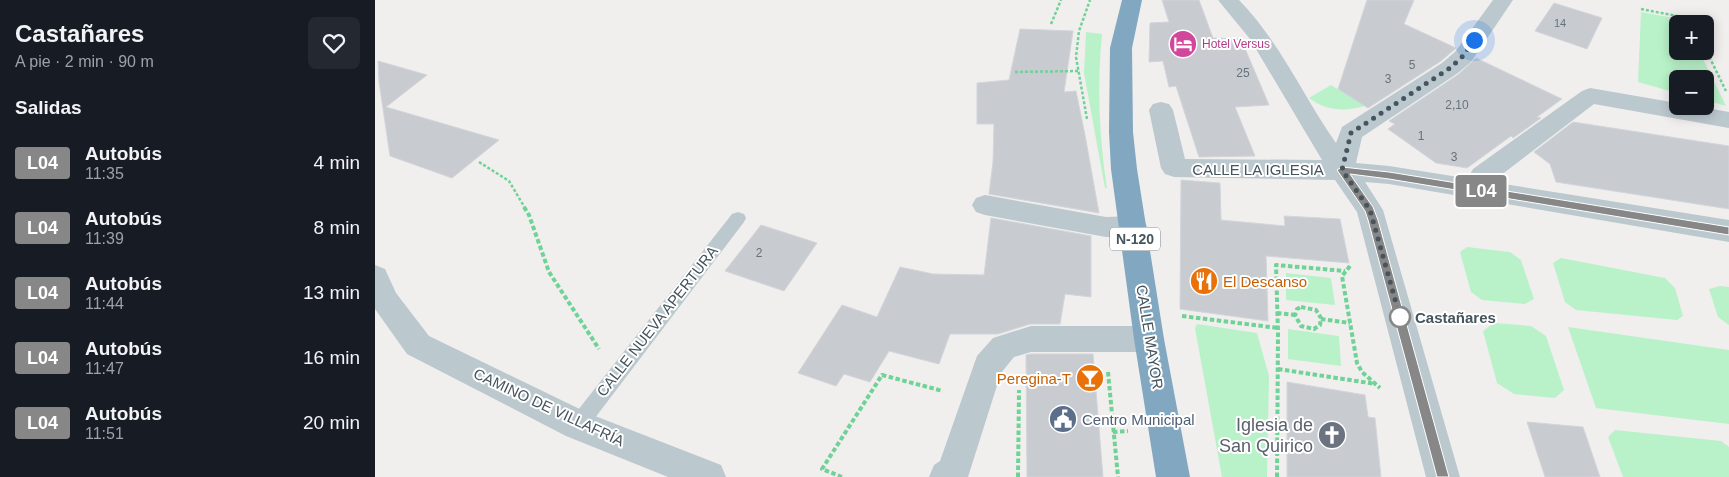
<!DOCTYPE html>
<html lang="es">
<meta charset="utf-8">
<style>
:root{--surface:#171b24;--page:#242831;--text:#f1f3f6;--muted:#9ea1a6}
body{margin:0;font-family:Arial,sans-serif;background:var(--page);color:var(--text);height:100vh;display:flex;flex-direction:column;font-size:19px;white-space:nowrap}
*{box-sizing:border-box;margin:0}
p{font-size:16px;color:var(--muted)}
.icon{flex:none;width:28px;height:28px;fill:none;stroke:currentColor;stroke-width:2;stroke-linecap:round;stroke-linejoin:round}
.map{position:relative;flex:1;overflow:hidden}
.panel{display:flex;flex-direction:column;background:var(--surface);width:375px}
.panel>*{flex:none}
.badge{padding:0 10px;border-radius:4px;font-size:18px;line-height:32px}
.tools{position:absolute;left:1294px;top:15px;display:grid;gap:10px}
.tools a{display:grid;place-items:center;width:45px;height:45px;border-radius:8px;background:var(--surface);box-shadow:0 2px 12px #0003;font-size:25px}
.you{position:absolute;width:25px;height:25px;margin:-12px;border:4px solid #fff;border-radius:50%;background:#1a73e8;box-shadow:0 0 0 8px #1a73e833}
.map>.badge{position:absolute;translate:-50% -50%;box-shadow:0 0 0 2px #fff}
h2{padding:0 15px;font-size:19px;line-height:45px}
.round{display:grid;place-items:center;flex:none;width:52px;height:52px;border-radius:8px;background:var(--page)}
.head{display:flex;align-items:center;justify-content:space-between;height:85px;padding:0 15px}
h1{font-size:24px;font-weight:600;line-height:38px}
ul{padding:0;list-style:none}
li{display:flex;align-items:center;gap:15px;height:65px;padding:0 15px}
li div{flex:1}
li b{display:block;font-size:19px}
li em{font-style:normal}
li .badge{min-width:55px;font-weight:700;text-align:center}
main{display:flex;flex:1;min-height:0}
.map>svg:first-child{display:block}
.green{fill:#b9f2c9}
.building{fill:#c8ccd1;stroke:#d2d5da}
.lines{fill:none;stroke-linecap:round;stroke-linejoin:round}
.path-far1{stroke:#6fd296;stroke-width:2.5;stroke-dasharray:3 2;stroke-linecap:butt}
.path{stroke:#6fd296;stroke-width:4;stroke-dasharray:4.5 2.5;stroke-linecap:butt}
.lane{fill:#bbc8ce;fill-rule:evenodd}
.street{fill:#bbc8ce;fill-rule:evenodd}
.highway{fill:#82a8c1;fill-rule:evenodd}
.line{fill:#878787;stroke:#fff}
.walk{stroke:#45545d;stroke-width:5;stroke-dasharray:0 9}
.stop-dot{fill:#fff;stroke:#878787;stroke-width:2.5}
.labels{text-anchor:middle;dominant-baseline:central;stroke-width:4;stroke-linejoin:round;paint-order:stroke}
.far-number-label{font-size:11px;fill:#66727a}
.far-hotel-label{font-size:12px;fill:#b23c85;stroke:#fff;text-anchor:start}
.number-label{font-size:12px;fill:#66727a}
.shield{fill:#fff;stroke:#7d878e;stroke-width:1}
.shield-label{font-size:14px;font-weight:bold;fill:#45545d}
.street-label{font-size:15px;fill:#45545d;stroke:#fff}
.food-label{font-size:15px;fill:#c56008;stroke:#fff;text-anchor:start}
.stop-label{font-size:15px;font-weight:bold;fill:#45545d;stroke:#fff;text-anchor:start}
.service-label{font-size:15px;fill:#4e5e75;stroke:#fff;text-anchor:start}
.near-worship-label{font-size:18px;fill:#5b616d;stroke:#fff;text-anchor:end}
</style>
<main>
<section class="panel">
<div class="head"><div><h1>Castañares</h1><p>A pie · 2 min · 90 m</p></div><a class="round"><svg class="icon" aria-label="heart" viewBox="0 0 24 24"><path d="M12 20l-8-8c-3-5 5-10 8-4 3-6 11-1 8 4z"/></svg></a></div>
<h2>Salidas</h2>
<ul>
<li><span class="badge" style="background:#878787;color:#fff">L04</span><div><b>Autobús</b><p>11:35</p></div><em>4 min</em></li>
<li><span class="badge" style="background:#878787;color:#fff">L04</span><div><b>Autobús</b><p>11:39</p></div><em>8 min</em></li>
<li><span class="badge" style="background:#878787;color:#fff">L04</span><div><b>Autobús</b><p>11:44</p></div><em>13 min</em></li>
<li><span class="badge" style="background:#878787;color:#fff">L04</span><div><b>Autobús</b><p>11:47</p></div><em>16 min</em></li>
<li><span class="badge" style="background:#878787;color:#fff">L04</span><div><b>Autobús</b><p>11:51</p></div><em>20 min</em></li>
</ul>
</section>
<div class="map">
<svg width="1354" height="477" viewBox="0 0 1354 477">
<rect width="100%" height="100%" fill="#f1eeee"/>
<g class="green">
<path d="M1266,12L1309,20L1311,24H1302V51H1324L1351,106L1330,100V79H1302V93L1263,82Z"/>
<path d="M711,32L727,34C722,85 724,137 732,188H730L709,73Z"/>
<path d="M956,85L990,106C970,112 951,111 934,98Z"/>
<path d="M1092,247L1135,252L1146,260L1159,299L1150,304L1107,300L1096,292L1085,252Z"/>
<path d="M1186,258L1290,278L1300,288L1308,316L1302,320L1201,310L1190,302L1178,263Z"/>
<path d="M911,273L956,278L960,305L911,300Z"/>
<path d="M1345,286L1354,287V325L1343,317L1334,289Z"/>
<path d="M1119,323L1156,326L1171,336L1189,390L1180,398L1139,394L1122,383L1108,331Z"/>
<path d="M822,324L882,333L894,376L892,477H847L820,328Z"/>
<path d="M1193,327L1354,350V424L1221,408Z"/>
<path d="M913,329L964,336L966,366L913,359Z"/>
<path d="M1240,430L1346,441L1354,447V477H1248L1233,437Z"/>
</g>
<g class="building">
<path d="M787,0H824L838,38L866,39L894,105L860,107L880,156L824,157L801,86L794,87L788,61L774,62L775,23L794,22Z"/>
<path d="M992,0H1039L1029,24L1081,48L1066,61L993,108L963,89Z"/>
<path d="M1179,3L1227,18L1212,49L1160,31Z"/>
<path d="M645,29L698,31L689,92L701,91L710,135L724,213L614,194L618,162L619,124H602V83L634,80Z"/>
<path d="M1101,58L1187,99L1162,117L1166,118L1138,138L1136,136L1092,168L1061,163L1013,129L1020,124L1014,121L1084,74Z"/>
<path d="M3,61L52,75L11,107L124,140L77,178L15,156L4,82Z"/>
<path d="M1198,122L1354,146V209L1181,182L1175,164L1159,152Z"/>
<path d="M806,180L845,183L846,220L910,226L909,216L965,219L974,263L891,256L893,321L805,309Z"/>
<path d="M616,218L716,236V297L690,294L685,324H655L623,334H575L564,364L514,351L495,382L469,374L461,386L423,373L467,305L502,317L525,267L558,274L609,275Z"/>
<path d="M386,225L442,243L409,291L350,271Z"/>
<path d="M656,354H718L728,477H652L651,355Z"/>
<path d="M912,382L990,395L993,417L1000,418L1006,477H912Z"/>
<path d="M1152,422L1208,427L1225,477H1170Z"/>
</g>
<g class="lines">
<g class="path-far1">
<path d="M1266,9L1312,18L1318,24"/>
<path d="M676,24L686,0"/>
<path d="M1330,48L1351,91"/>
<path d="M640,72L704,71"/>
<path d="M712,119L701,57L704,31L715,0"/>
<path d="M104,162L134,181L150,208"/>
</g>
<g class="path">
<path d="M149,207L154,215L174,272L224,349"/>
<path d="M975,266L967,276L982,363L987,372L1005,388"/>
<path d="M926,307L941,310L946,318L945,325L939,329L926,326L920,315L922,309Z"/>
<path d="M902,313L920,315"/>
<path d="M807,316L903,328"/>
<path d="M946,319L975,323"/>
<path d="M903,369L1001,384"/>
<path d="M733,372L743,477"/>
<path d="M738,432L753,431"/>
<path d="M467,477L447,469L507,375L568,391"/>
<path d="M643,477L644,390"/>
<path d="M902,477L903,333L901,265L970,271"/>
</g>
<path class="lane" d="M363,212L369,214L371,218L369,222L210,431L203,434L196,431L193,425L196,419L357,214Z"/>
<g class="street">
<path d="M843,0H864C905,42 928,96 961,143L967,127L1067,63L1080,52L1118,0H1138L1096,62L1083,73L987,137L981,163L1014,166L1096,179L1094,176L1098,169L1207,91L1215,88L1302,103V106H1321L1354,112V128L1219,104L1117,182L1354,220V242L1014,184L990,182L1008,210L1085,477H1051L982,212L960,180L799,177L790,174L786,168L774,110L778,104L786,102L794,104L798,110L810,159L947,160L875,39Z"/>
<path d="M610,195L731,217L758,216L768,219L772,226L768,233L758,236L731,237L610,215L601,212L597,205L601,198Z"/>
<path d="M0,265L10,269L21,293L54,336L215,414L346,465L351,477H293L191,436L32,354L0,309Z"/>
<path d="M656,326H774L785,330L789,339L785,348L774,352H656L639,357L626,373L593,477H554L559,465L565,461L602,356L618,338Z"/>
</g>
<path class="highway" d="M747,0H767L757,48L758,132L762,169L789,339L815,477H781L759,339L736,169L734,132L735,48Z"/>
</g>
<path class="line" d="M967,167L1014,172L1354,227V235L1014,179L975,174L998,207L1003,220L1074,477H1062L993,220L990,211L962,170Z"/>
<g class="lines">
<path class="walk" d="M1025,317L995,210L967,170L976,133L1075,68L1088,56L1099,40"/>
</g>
<defs>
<symbol id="hotel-disc" viewBox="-11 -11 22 22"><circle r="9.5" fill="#d1479c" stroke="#fff"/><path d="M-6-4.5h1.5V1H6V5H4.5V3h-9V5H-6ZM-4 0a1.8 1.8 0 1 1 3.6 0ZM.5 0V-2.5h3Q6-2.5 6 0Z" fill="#fff"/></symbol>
<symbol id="restaurant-disc" viewBox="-11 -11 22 22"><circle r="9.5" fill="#e8710a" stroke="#fff"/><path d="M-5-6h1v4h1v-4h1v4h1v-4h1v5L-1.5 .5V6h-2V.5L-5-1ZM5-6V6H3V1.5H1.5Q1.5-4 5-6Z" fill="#fff"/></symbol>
<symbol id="bar-disc" viewBox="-11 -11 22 22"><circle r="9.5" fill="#e8710a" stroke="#fff"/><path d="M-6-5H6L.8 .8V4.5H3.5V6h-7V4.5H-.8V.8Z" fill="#fff"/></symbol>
<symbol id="civic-disc" viewBox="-11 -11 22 22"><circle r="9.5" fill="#5c6f8a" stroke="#fff"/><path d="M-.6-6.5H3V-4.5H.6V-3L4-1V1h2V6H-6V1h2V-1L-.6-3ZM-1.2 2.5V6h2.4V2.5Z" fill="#fff"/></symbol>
<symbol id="church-disc" viewBox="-11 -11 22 22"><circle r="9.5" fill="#6b7280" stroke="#fff"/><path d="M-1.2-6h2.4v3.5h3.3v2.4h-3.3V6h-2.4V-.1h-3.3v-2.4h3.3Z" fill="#fff"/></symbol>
</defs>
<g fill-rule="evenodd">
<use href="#hotel-disc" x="792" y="28" width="32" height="32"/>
<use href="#restaurant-disc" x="813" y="265" width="32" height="32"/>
<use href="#bar-disc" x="699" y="362" width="32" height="32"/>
<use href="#civic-disc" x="672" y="403" width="32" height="32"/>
<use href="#church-disc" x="941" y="419" width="32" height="32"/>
</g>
<circle class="stop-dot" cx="1025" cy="317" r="10"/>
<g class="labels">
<g class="far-number-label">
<text x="1185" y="23">14</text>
</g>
<g class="far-hotel-label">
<text x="827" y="44">Hotel Versus</text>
</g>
<g class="number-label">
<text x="1037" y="65">5</text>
<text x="868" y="73">25</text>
<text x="1013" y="79">3</text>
<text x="1082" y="105">2,10</text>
<text x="1046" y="136">1</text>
<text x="1079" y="157">3</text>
<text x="384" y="253">2</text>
</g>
<rect class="shield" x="735" y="227.5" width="50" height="23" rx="4"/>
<g class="shield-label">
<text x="760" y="239">N-120</text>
</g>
<g class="street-label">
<text x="883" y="169">CALLE LA IGLESIA</text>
<text transform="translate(282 321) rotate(-52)">CALLE NUEVA APERTURA</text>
<text transform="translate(775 337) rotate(81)">CALLE MAYOR</text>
<text transform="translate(174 407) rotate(25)">CAMINO DE VILLAFRÍA</text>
</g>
<g class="food-label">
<text x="848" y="281">El Descanso</text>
<text x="696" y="378" text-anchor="end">Peregina-T</text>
</g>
<g class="stop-label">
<text x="1040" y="317">Castañares</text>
</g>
<g class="service-label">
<text x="707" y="419">Centro Municipal</text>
</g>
<g class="near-worship-label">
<text x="938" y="425">Iglesia de<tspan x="938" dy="21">San Quirico</tspan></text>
</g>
</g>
</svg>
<div class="tools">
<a>+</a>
<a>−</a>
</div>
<div class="you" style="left:1099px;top:40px"></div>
<b class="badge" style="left:1106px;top:191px;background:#878787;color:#fff">L04</b>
</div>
</main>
